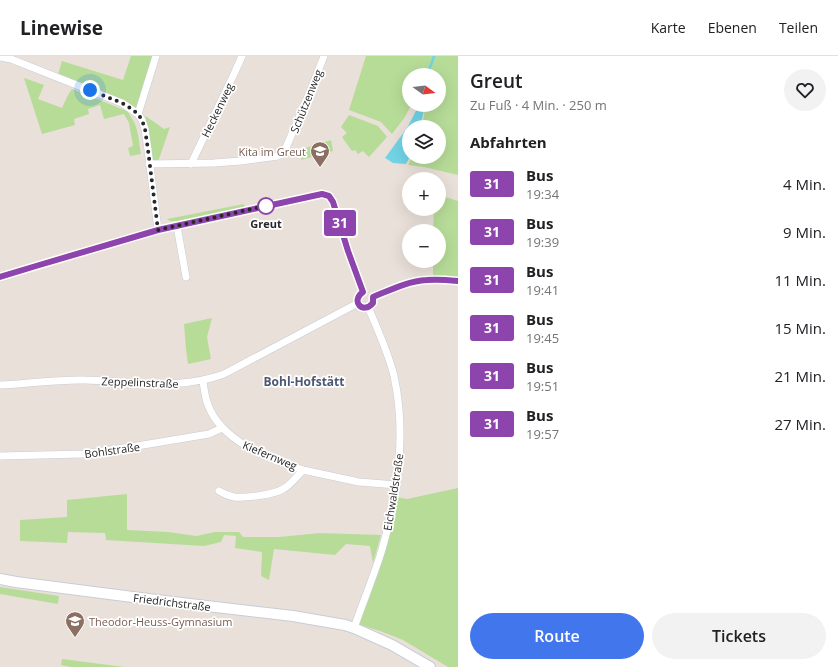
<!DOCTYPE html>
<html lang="de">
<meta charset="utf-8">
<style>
:root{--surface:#fff;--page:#f2f2f2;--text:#202124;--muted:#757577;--line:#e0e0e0;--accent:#4276ed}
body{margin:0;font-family:"Open Sans",sans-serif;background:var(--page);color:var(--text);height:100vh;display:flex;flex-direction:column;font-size:15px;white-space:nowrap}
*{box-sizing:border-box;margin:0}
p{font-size:13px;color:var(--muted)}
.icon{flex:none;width:22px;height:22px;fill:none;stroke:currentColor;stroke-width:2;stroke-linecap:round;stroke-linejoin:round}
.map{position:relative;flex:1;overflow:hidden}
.side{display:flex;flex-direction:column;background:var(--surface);width:380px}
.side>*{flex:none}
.badge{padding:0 8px;border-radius:3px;font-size:14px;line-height:26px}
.needle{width:26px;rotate:105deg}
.buttons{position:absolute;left:402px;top:12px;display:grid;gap:8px}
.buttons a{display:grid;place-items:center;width:44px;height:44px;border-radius:50%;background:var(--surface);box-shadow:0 4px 16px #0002;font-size:20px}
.you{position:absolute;width:20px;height:20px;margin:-10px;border:3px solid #fff;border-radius:50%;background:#1a73e8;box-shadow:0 0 0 6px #1a73e833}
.map>.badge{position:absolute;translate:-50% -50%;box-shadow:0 0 0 2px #fff}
h2{padding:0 12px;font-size:15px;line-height:36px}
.round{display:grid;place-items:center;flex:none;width:42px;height:42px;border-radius:21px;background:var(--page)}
.headline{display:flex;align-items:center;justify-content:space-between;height:68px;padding:0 12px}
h1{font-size:19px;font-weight:600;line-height:30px}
.action{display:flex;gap:8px;margin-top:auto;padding:8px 12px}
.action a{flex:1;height:46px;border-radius:24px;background:var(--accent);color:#fff;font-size:16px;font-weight:600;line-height:46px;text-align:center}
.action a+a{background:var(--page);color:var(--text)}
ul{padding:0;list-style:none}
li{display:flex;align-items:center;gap:12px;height:48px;padding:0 12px}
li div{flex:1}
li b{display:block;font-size:15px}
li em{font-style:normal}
li .badge{min-width:44px;font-weight:700;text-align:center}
header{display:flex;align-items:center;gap:24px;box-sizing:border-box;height:56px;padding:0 20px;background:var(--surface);border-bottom:1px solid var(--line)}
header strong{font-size:19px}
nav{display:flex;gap:22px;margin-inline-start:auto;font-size:14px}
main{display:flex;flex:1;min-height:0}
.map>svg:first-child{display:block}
.green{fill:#b7dc98}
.water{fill:#71d4e5}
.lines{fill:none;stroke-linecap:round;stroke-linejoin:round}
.stream{stroke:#71d4e5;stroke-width:2.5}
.street-casing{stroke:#c7cdd8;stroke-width:8}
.secondary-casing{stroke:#c7cdd8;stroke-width:12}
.street{stroke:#fff;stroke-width:7}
.secondary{stroke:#fff;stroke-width:10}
.line-casing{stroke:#fff;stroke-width:9}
.line{stroke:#8e44ad;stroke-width:6}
.walk{stroke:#272727;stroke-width:4;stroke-dasharray:0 7.2}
.stop-dot{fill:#fff;stroke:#8e44ad;stroke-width:2}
.labels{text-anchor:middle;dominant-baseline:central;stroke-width:3.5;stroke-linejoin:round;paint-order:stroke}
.street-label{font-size:11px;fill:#272727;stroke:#fff}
.education-label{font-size:11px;fill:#785e54;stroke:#fff;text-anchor:end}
.stop-label{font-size:11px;font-weight:bold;fill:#272727;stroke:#fff}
.neighbourhood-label{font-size:12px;font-weight:bold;fill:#4b5774;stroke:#fff}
</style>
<header>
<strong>Linewise</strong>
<nav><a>Karte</a><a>Ebenen</a><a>Teilen</a></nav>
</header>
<main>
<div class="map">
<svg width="458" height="611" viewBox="0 0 458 611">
<rect width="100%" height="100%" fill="#e9e0d9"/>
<g class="green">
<path d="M131,0H156L138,58L57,22L62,5L123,24Z"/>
<path d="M366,0H458V119L424,111L408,109L412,101H439V71H422L425,53L423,51H418V49H439V19H409V49H411L405,61L392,78L381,66L349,54Z"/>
<path d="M24,22L44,29L38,43L62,52L68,39L72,33L127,55C139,70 138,80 141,98L130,100L128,92L133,90L129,67L124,58L104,63L100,49L88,53L89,58L74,63L75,69L42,78Z"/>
<path d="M140,59L147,61L164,73L170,71L158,106H151Z"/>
<path d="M349,59L378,70L387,81L369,101L363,95L358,98L355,94L352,95L342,81L347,77L341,71Z"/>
<path d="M331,84L333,95L301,104L302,93Z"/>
<path d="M439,139L458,145V223L433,222V205H439V175H433L434,153H439Z"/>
<path d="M244,148L245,153L177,165H170L167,163Z"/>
<path d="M212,262L207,281L211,303L188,308L186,293L184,268Z"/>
<path d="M458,432V611H448L403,584L380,575L357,568L396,441L407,443Z"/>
<path d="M127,438V474L168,476L196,480L215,476H239L243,481H279L320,477L381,479L373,507L370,490L346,488L335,499L274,493L269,524L261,520L262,496L235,492L236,480L224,479L221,486L204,490L106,484L105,477L68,476L67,487L20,485V464L67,461V444Z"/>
<path d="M0,531L59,540L58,548L0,538Z"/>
<path d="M62,603L124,611H71L61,609Z"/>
</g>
<path class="water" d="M418,51L422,52L424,54L420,71H409V101H410L406,108L393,107L385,102L407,72Z"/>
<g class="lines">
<g class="stream">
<path d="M426,19L431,9L434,0"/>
<path d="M421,52V49"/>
</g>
<defs>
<g id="street">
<path d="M0,1L11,3L122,47L138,58L142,64L145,73L148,94L158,174"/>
<path d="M138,58L156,0"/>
<path d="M149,108L214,107L241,105L278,100L285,94L312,31L324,0"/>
<path d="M191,108L234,18L242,0"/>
<path d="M177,170L186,221"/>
<path d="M0,222L36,210L158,174L322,138L329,141L333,146L348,195L363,236"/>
<path d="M363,236C345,248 377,261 373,241"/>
<path d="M373,241C390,234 408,225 427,224C437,223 448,224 458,225"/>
<path d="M203,325C204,333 205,341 208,349C222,386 268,402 303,414"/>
<path d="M0,329C28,328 57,323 85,324C99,324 114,326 128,327C160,329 194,329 224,318L358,247"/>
<path d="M0,400L83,398L137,390L209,378L222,372"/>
<path d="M219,435C224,438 229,440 234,441C245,442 274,439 283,433C291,429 297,420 303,414L359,426L397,429"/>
<path d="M354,572C362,549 371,527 379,503C384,488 388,472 391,456C401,411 404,366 394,320C388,296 378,274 368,251"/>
</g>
<path id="secondary" d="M0,523L16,526L156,544L293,560L345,569L354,572L392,589L430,611"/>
</defs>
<use href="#street" class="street-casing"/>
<use href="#secondary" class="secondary-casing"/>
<use href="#street" class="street"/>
<use href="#secondary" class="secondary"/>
</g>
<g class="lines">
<defs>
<path id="line" d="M0,221L36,210L158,174L322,138L329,140L333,146L348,195L363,236C350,245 363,259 373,247V241C390,234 408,225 427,224C437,223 448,224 458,225"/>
</defs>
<use href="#line" class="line-casing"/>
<use href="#line" class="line"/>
<path class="walk" d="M90,34L122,47L130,52L138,58L142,64L145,73L148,94L158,174L270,149L266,150"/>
</g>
<defs>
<symbol id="school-pin" viewBox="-11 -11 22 30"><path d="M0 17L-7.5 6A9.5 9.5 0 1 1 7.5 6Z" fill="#8d6e63" stroke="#fff"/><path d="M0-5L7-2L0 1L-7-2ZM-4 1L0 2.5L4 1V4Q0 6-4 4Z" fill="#fff"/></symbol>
</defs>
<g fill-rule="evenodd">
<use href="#school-pin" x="309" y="84" width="22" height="30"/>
<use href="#school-pin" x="64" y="554" width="22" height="30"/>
</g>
<circle class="stop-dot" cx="266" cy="150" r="8"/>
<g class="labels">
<g class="street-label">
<text transform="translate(306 45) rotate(-68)">Schützenweg</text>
<text transform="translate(217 54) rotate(-64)">Heckenweg</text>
<text transform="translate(140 326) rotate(2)">Zeppelinstraße</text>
<text transform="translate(112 394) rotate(-8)">Bohlstraße</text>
<text transform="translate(270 399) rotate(23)">Kiefernweg</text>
<text transform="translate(393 436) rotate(-81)">Eichwaldstraße</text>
<text transform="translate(172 546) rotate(7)">Friedrichstraße</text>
</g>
<g class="education-label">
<text x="306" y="95">Kita im Greut</text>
<text x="89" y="565" text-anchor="start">Theodor-Heuss-Gymnasium</text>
</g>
<g class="stop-label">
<text x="266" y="167">Greut</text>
</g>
<g class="neighbourhood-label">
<text x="304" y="325">Bohl-Hofstätt</text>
</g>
</g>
</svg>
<div class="buttons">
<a><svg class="needle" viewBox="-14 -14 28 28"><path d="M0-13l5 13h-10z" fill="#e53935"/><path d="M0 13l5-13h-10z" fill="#757577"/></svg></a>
<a><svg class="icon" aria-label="layers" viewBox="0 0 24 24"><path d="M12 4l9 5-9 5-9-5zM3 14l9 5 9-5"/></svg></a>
<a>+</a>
<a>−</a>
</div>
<div class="you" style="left:90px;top:34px"></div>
<b class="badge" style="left:340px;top:167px;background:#8e44ad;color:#fff">31</b>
</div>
<section class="side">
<div class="headline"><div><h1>Greut</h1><p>Zu Fuß · 4 Min. · 250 m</p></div><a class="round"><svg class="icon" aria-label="heart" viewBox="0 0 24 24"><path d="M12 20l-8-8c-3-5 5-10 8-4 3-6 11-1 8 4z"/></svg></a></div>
<h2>Abfahrten</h2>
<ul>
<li><span class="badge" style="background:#8e44ad;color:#fff">31</span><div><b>Bus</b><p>19:34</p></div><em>4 Min.</em></li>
<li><span class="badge" style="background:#8e44ad;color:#fff">31</span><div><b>Bus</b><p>19:39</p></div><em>9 Min.</em></li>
<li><span class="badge" style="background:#8e44ad;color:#fff">31</span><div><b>Bus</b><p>19:41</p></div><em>11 Min.</em></li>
<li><span class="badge" style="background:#8e44ad;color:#fff">31</span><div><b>Bus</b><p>19:45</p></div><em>15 Min.</em></li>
<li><span class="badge" style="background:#8e44ad;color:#fff">31</span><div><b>Bus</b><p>19:51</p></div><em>21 Min.</em></li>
<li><span class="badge" style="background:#8e44ad;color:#fff">31</span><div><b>Bus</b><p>19:57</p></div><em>27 Min.</em></li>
</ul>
<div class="action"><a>Route</a><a>Tickets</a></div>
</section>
</main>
